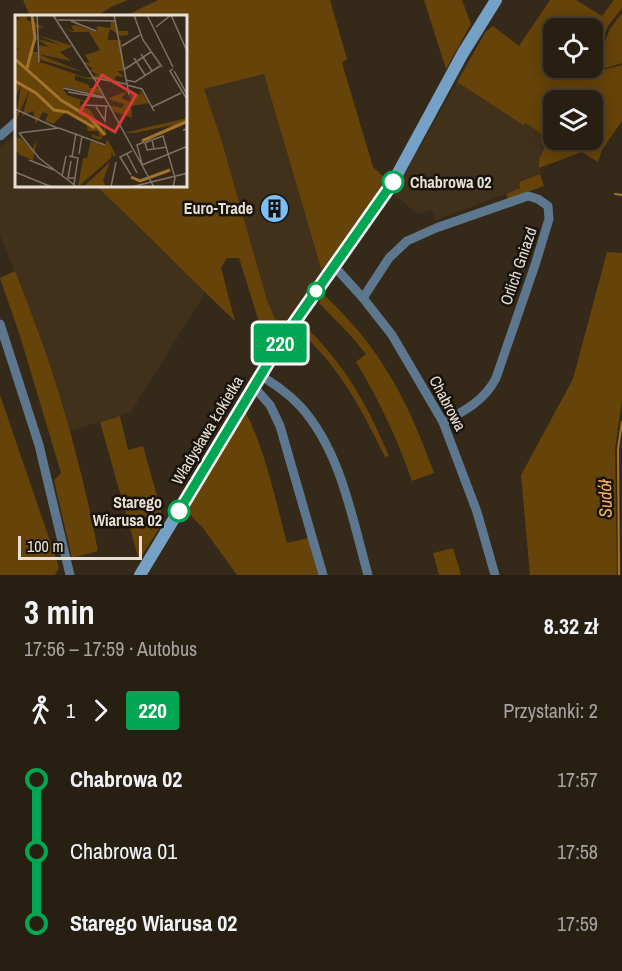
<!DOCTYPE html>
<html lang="pl">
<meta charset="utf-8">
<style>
:root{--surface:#281f13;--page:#30271c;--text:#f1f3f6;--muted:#a5a2a0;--line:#443d33}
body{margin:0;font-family:"Archivo Narrow",sans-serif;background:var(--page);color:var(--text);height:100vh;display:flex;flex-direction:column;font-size:22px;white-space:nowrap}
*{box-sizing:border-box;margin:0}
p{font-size:20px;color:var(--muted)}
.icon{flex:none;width:33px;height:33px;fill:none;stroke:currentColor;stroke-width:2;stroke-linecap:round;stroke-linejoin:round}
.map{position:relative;height:575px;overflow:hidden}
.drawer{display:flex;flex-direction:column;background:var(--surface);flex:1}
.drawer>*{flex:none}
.badge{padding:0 12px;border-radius:4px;font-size:21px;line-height:39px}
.controls{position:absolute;left:543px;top:18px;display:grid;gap:12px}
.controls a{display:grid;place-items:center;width:60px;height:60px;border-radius:12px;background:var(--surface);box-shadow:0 3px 15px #0003,0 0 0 2px var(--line);font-size:30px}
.scale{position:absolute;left:18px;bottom:15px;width:124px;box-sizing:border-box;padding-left:6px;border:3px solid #e8e0d6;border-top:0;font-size:16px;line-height:21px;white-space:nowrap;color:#e8e0d6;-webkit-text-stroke:4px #18130c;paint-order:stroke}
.map>.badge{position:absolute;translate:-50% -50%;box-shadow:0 0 0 3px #fff}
.legs{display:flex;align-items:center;gap:9px;height:66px;padding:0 24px;font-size:20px}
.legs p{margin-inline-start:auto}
.headline{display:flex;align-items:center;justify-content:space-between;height:102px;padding:0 24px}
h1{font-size:33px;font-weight:700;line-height:45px}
ul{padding:0 24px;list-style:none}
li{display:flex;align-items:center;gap:21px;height:72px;font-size:22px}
li i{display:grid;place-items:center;width:9px;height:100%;margin:0 8px;background:currentColor}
li i::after{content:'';width:15px;height:15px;margin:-8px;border:4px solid;border-radius:50%;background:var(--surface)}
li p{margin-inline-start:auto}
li:first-child i{background:linear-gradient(#0000 50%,currentColor 0)}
li:last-child i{background:linear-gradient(currentColor 50%,#0000 0)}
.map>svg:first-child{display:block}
.built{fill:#41311b}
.green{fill:#654309;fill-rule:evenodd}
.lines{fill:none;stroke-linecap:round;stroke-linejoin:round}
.stream{stroke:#a27329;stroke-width:2}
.street{stroke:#5c778e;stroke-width:9}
.secondary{stroke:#76a1c6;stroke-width:12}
.line-1-casing{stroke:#fff;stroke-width:14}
.line-1{stroke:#00a651;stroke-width:9}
.stop-1-dot{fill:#fff;stroke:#00a651;stroke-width:3}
.labels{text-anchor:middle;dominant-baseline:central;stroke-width:5;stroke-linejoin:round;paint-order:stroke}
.stop-label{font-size:16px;font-weight:bold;fill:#e8e0d6;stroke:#18130c;text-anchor:start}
.poi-label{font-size:16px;font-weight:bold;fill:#e8e0d6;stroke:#18130c;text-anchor:end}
.street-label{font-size:16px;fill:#e8e0d6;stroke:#18130c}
.water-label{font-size:18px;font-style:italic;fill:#f8b655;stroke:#18130c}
.inset-river{fill:none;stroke:#a27329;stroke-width:3}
.inset-road{fill:none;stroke:#7d7265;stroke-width:1.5}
.view{fill:#d83a39;fill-opacity:0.15;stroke:#d83a39;stroke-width:3}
.inset-edge{fill:none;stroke:#e8e0d6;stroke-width:3}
</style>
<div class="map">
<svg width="622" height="575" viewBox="0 0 622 575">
<rect width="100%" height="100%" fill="#352919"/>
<g class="built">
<path d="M264,74L322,272L280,331L267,300L222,142L203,88Z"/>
<path d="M457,82L523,125L526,123L550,139L539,159L541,173L519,181V189L436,220L431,209L418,214L393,194Z"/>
<path d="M16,133V186H96L148,234L205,293L131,412L69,431L35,321L0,235V147Z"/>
</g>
<g class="green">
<path d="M23,0H128L111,7L97,16H30Z"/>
<path d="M158,0H330L347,59L342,63L373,167L383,176L380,189L322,272L264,74L204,89L222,142L267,300L276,321L264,338L239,258H227L221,268L235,321C188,277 144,230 96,186H186V16H125Z"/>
<path d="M424,0H462L471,24L446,69Z"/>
<path d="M550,0H576L602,16L614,0H622V8L608,26L600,46L603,47L610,29L622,13V63L587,74L622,65V121L602,150L598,162L582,152L539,168V159L549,139L526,123L523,125L457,82L486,31L493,26L519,46ZM554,28H592V68H554ZM554,100H592V140H554Z"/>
<path d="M540,174L544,186L508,199L506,194L520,188L519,183L521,181Z"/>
<path d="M607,252L622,253V400L615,449L617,575H530L521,475L573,379Z"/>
<path d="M15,271C52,361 80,456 98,551L72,558L54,480L61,473L20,336L0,278Z"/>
<path d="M323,294C380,346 408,401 434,473L412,481C398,440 379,400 356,362L366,354L351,336L319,303Z"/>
<path d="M303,324C345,365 366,402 389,456L385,457C361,408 340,367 298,330Z"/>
<path d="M0,395L59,567L55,575H0Z"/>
<path d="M245,411C266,452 275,499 287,543L308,538L318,575H237L203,528L186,511Z"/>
<path d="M120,416L128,450L143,446L164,521L139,560L100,422Z"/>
<path d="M453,548L461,575H439L433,553Z"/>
</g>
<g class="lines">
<g class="stream">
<path d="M615,194L622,195"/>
<path d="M619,575L618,449L622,422"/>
</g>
<g class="street">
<path d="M0,136L16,122"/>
<path d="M334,266L363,298L392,335L443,422L477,512L495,575"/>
<path d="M363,298L389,258L407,241L436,228L528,196L538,199L548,206L549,219L535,265L496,378C485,400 465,411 443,422"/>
<path d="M0,324L39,445L70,575"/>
<path d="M260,375C274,384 288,393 300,406C341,451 352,518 368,575"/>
<path d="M253,386L270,405L280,426L323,575"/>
</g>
<path class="secondary" d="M140,575L282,340L393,182L463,53L496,0"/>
</g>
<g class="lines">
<defs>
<path id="line-1" d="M179,511L282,340L393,182"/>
</defs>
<use href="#line-1" class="line-1-casing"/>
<use href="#line-1" class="line-1"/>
</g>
<defs>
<symbol id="building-disc" viewBox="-11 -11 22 22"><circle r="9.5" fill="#7abff8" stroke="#18130c"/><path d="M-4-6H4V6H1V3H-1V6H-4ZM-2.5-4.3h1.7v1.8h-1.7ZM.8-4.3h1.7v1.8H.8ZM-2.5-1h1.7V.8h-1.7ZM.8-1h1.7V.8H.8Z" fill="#111"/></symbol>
</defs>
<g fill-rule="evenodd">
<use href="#building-disc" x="258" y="192" width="33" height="33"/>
</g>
<g class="stop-1-dot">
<circle cx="393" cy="182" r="10"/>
<circle cx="316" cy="291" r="8"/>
<circle cx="179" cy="511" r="10"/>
</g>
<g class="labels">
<g class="stop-label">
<text x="410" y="182">Chabrowa 02</text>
<text x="162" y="502" text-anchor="end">Starego<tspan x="162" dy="18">Wiarusa 02</tspan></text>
</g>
<g class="poi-label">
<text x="253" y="208">Euro-Trade</text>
</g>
<g class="street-label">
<text transform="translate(518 266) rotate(-71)">Orlich Gniazd</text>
<text transform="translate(448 403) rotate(62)">Chabrowa</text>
<text transform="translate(207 430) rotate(-59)">Władysława Łokietka</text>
</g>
<g class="water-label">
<text transform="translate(605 499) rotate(-91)">Sudół</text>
</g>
</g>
<g transform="translate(15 15)">
<rect width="172" height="172" fill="#352919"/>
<path d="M0,0H12V5L29,12L21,13L16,37H23V30L34,32L22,24L46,30L22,20L58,31L45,37L56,46L23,39L70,58L26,45L24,41L25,47L72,63L83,60L74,55H78L72,52L79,54L70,49L69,47L75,48L70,40L85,35L74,17H58L48,14L59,16L56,11L61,10L81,17L82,11L95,13L96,6L101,7L104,16H113V20L106,21L95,14L93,21V25H106L109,56H102L110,62L101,61L100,65L110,68L72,64L60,60V65L74,70V73H84L88,80L47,72L52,80L73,87L65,86V90L75,95L89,116V111L92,121L89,119L85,125L77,122V119L85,122L83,116H73L71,107L51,97L38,109L30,106L33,99L28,97L21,109L18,96L7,101L15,74L0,108L6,70L0,83V33L6,35L0,32V5L5,4ZM125,74L134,88L117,91L116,88L117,103L98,96L94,90L107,93L109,89L92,84L97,85L94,83L113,76L106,83L116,87L115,80L126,79ZM172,103V106L152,115L158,110L120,118H108ZM1,123H6L17,135L22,125L18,145L0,138L6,139L0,136ZM92,124L101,140L98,142L97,136L96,143L63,172L68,143H72L76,126L90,131ZM95,147L88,166L91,172H68Z" fill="#654309"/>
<path class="inset-river" d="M0,44L46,85L75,103L90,120M12,53L20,23L17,0M0,66L21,78L39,95L52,97L80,113M127,126L173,106M116,162L125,166L155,155"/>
<path class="inset-road" d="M22,0L24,47M38,0L80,65L139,172M99,0L114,80M119,0L128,25L147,52M132,0L158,52M43,5L101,6M56,6L81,16M141,12L156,0L171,34M107,31L125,20M126,39L137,56M119,43L130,60M110,54L136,37M158,54L155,56L173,86M159,56L173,81M80,63L111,69M111,65L120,67L145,51M112,70L127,74L139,96M48,73L89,82M53,77L88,83M67,90L93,91M81,92L90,106L91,91M137,92L166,78M0,94L42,113M168,115L172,114V131M4,118L44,113L90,130M4,118L24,143L62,172M136,125L130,128L132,135L152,132M139,134L137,125L148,121L160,163L158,172M64,139L67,121M112,139L122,158M54,141L63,143L59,169M57,142L61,118M14,145L39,155M56,146L53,163H60M127,149L122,130L129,127M127,150L173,131M0,157L37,172M116,160L105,142L117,136M47,161L51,141M96,172L101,147M116,172L173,158"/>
<path class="view" d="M87,60L121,80L100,117L65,97Z"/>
<rect width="172" height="172" class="inset-edge"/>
</g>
</svg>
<div class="controls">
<a><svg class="icon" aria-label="locate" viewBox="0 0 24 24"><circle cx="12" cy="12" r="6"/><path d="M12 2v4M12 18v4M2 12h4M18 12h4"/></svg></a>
<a><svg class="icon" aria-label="layers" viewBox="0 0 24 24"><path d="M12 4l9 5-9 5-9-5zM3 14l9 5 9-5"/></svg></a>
</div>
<div class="scale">100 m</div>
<b class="badge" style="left:280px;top:343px;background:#00a651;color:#fff">220</b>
</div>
<section class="drawer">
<div class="headline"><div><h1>3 min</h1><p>17:56 – 17:59 · Autobus</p></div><b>8.32 zł</b></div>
<div class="legs"><svg class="icon" aria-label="walk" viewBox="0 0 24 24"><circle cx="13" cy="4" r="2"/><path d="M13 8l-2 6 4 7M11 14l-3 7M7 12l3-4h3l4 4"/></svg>1<svg class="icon" aria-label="forward" viewBox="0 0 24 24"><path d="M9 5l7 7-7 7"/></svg><b class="badge" style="background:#00a651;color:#fff">220</b><p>Przystanki: 2</p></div>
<ul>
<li><i style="color:#00a651"></i><b>Chabrowa 02</b><p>17:57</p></li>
<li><i style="color:#00a651"></i><span>Chabrowa 01</span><p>17:58</p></li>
<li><i style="color:#00a651"></i><b>Starego Wiarusa 02</b><p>17:59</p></li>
</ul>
</section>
